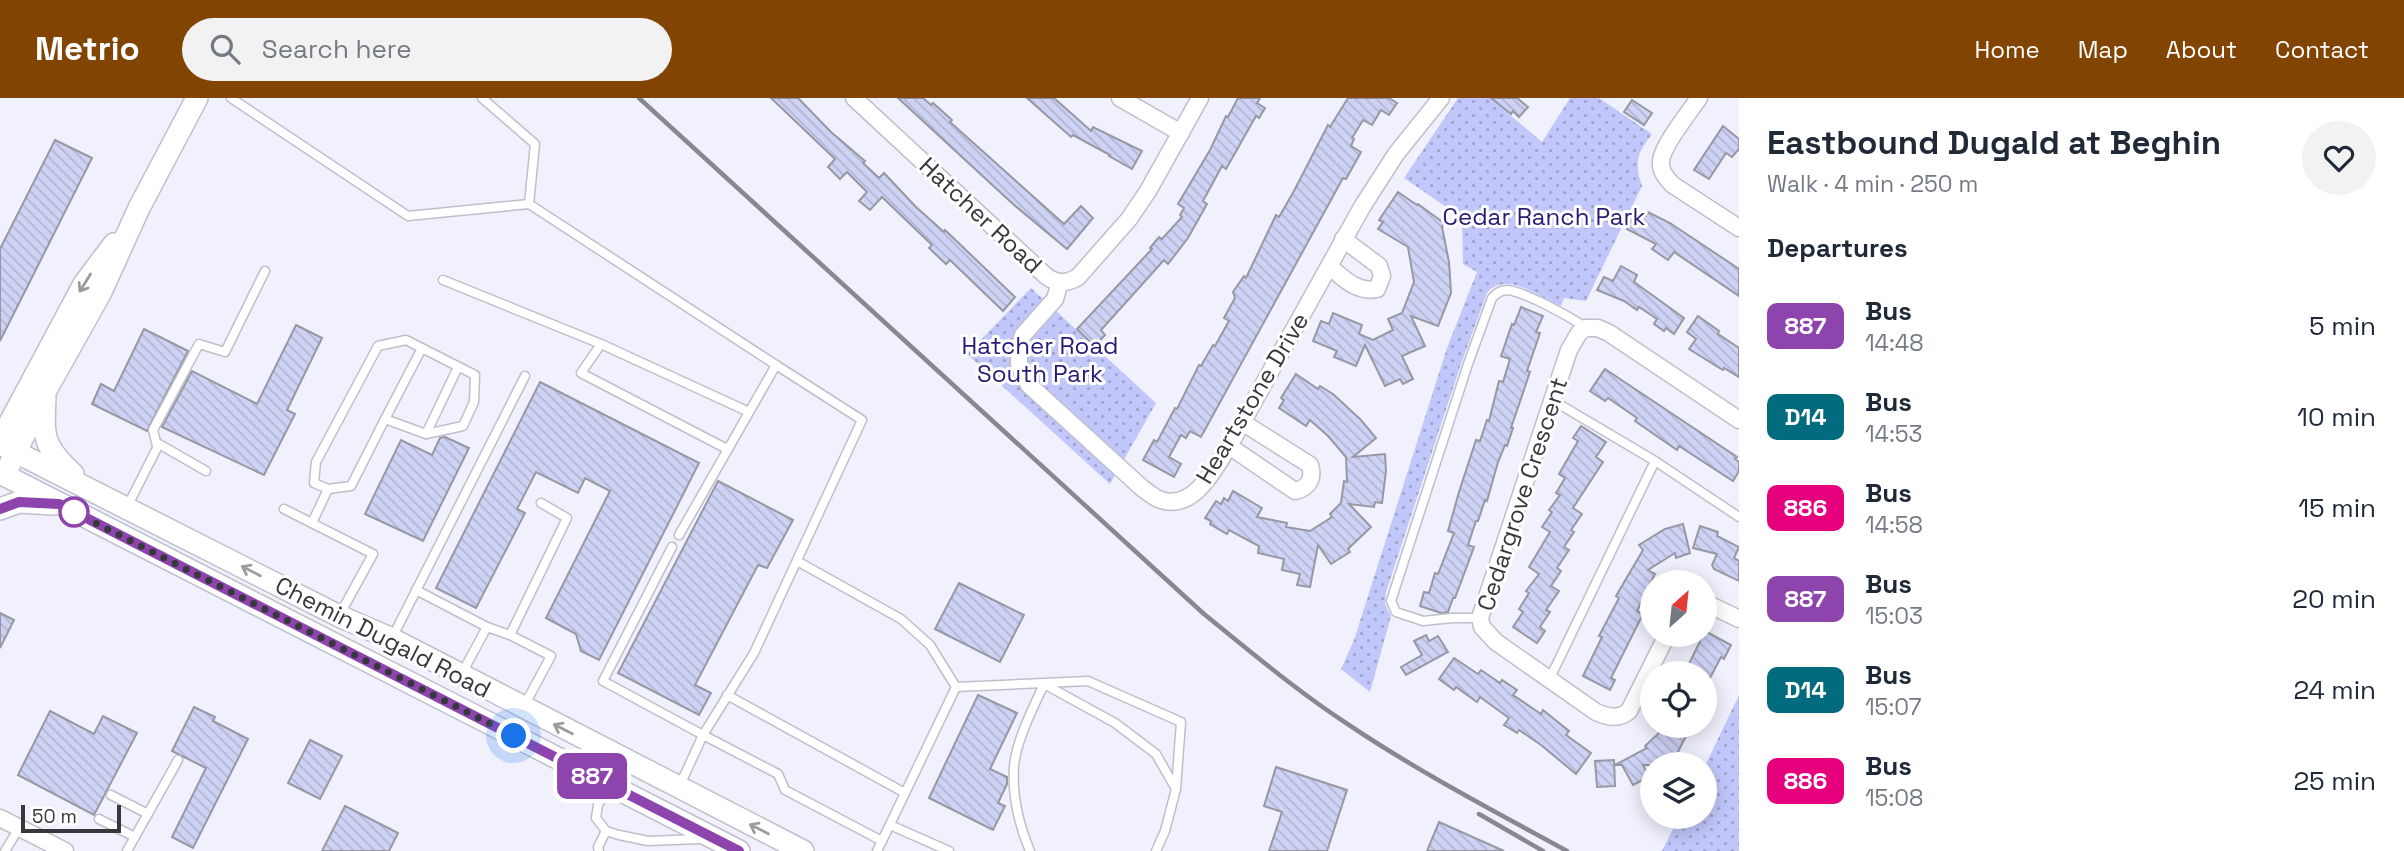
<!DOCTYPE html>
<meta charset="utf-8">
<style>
:root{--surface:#fff;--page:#f2f2f3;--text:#1f2937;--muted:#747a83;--accent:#824402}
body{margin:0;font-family:"Space Grotesk",sans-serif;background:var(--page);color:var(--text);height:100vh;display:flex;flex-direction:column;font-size:26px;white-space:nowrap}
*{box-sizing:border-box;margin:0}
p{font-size:23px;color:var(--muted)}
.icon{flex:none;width:38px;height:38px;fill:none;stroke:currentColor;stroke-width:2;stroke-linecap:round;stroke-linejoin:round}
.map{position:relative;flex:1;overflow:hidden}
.drawer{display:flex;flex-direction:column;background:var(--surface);width:665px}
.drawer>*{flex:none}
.badge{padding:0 14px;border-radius:10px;font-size:24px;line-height:46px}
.needle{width:46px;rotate:27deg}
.controls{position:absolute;left:1640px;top:472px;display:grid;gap:14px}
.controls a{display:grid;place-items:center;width:77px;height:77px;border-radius:50%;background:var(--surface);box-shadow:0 4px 18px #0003;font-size:35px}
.scale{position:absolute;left:21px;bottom:18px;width:100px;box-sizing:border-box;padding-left:7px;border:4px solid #37383c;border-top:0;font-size:19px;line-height:24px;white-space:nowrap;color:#37383c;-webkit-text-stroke:5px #fff;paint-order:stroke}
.you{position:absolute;width:35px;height:35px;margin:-18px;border:5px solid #fff;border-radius:50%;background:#1a73e8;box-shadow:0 0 0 10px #1a73e833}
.map>.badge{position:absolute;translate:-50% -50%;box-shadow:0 0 0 4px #fff}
h2{padding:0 28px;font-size:26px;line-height:63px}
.round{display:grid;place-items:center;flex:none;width:74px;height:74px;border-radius:37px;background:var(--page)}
.headline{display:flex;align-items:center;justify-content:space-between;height:119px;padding:0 28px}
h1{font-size:33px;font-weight:800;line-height:52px}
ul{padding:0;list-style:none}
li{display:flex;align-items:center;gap:21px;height:91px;padding:0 28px}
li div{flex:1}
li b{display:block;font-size:26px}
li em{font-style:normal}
li .badge{min-width:77px;font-weight:700;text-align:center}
header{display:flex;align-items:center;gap:42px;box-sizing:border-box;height:98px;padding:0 35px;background:var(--accent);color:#fff}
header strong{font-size:33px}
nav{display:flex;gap:38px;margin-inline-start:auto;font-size:24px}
.search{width:490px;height:63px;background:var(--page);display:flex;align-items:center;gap:18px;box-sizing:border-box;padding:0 24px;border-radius:38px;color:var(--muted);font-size:26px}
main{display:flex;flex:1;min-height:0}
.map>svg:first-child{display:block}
.park{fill:url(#park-dots)}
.building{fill:url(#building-back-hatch);stroke:#9798a3;stroke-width:2}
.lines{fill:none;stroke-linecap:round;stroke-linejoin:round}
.lane-casing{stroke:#bebfca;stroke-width:11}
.street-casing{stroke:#bebfca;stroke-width:19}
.secondary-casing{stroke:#bebfca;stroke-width:24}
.lane{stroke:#fff;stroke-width:8}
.street{stroke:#fff;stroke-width:16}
.secondary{stroke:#fff;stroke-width:21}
.rail{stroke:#878890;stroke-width:4.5}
.oneway{stroke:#9b9c9e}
.line-casing{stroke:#fff;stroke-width:16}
.line{stroke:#8e44ad;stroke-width:10}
.walk{stroke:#37383c;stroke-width:7;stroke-dasharray:0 12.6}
.stop-dot{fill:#fff;stroke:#8e44ad;stroke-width:3.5}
.labels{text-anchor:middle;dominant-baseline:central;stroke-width:6;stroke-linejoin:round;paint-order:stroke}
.street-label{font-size:24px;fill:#37383c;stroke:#fff}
.park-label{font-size:24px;fill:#281a76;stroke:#fff}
</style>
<header>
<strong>Metrio</strong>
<div class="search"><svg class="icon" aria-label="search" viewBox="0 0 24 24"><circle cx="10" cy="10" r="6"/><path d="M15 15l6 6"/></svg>Search here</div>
<nav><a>Home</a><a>Map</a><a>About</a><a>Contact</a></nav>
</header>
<main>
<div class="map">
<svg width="1739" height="753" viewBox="0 0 1739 753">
<defs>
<pattern id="park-dots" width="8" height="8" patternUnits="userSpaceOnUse" patternTransform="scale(1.75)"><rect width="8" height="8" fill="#c1c7fb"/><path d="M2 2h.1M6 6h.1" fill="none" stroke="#9ea3cc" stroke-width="1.8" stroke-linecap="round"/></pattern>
<pattern id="building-back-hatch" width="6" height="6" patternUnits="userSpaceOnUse" patternTransform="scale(1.75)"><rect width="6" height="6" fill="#ced2f4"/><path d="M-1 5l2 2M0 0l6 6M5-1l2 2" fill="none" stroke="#b2b5d2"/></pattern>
</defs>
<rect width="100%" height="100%" fill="#f0f1fd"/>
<g class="park">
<path d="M1458,0H1490L1542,44L1570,0H1599L1652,36C1637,56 1634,63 1642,88L1586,203L1564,200L1561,208C1540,199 1505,172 1487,195L1461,266L1386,494L1385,506L1391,518L1370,594L1341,571L1354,542L1447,250L1477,174L1463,166L1462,120L1404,80Z"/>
<path d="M1031,190L1156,305L1110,386L967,256Z"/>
<path d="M1739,597V753H1662L1679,719H1704L1705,668Z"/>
</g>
<g class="building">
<path d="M771,0H798L831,34L865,63L863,65L879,80L884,75L916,109L944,134L945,132L1015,199L1003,213L950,162L946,166L929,150L932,147L882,99L870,112L859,103L867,94L847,74L840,81L828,69L835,61Z"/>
<path d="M898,0H923L931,7L933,5L952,22L950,24L1064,126L1081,108L1093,120L1067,151L1014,107Z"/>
<path d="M1027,0H1054L1091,33L1093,29L1142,53L1132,71L1109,58L1110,57L1073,37L1071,39Z"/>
<path d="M1238,0H1260L1257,5L1265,10L1259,20L1256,18L1226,71L1222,68L1203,103L1207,106L1188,140L1168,166L1164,162L1101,232L1105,237L1096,247L1092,243L1090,244L1077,231L1152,151L1150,150L1159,139L1162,141L1182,119L1180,117L1184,110L1178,106L1210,52L1226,18L1228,19Z"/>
<path d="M1348,0H1389L1397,5L1389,17L1381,12L1372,27L1363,22L1352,40L1354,41L1351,48L1361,54L1346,81L1343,80L1201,339L1190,333L1186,340L1181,337L1169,359L1181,366L1174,379L1143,362L1154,342L1157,344L1175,310L1177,311L1199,267L1201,268L1213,247L1215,248L1229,223L1224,220L1235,200L1233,194L1244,178L1246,180L1276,117L1279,119L1294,93L1328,27L1330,29Z"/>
<path d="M1491,0H1517L1528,9L1519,19L1513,13L1511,16Z"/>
<path d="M1632,2L1652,15L1644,27L1624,14Z"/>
<path d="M1723,28L1739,41V51L1732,59L1726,55L1709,81L1694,72Z"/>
<path d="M55,42L92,60L0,243V151Z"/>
<path d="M1398,94L1417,107L1418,106L1444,125L1442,129L1449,164L1451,195L1438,228L1411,218L1425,248L1402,258L1413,281L1403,286L1400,281L1385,288L1365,247L1356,268L1334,259L1337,253L1313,243L1321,223L1329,226L1333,215L1362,227L1359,236L1373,242L1393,232L1388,221L1402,215L1414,184L1408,149L1378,131L1383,124L1379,122Z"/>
<path d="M1636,113L1646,118L1648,114L1670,125L1739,171V198L1674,154L1668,162L1652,151L1656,146L1627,131Z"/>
<path d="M1621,168L1637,177L1634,184L1684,220L1674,236L1666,230L1664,233L1654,226L1657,221L1639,209L1637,212L1624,203L1597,192L1604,179L1613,183Z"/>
<path d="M1521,209L1543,218L1536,234L1540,235L1527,273L1530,274L1511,330H1513L1507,348L1505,347L1498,364L1487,403L1485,402L1478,423H1476L1468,447L1474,449L1455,500H1453L1448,514L1441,515L1420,508L1424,494L1429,495L1435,475L1438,476L1454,435L1448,433L1459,394L1476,342L1480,343L1487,322L1489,323L1499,283L1503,284L1510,261L1501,258L1512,226L1514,227Z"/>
<path d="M1698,218L1719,233L1718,236L1739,250V279L1724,270L1723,272L1689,251L1696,241L1687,234Z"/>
<path d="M296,227L322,240L287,312L295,316L264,377L162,329L192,273L257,306Z"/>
<path d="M144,231L188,253L147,333L92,306L101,286L114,293Z"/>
<path d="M1605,271L1737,359L1735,361L1739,364V373L1733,383L1679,348L1677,352L1635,323L1637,320L1608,300L1605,303L1590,293Z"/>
<path d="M1296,276L1318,291L1320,288L1333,296L1361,322L1376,340L1353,359L1385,356L1386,373L1382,405L1375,404L1374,409L1349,406L1371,429L1348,451L1350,454L1331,466L1318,447L1310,489L1297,487L1300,476L1282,472L1284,461L1258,455L1259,448L1229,432L1227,436L1210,426L1211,423L1205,420L1216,403L1221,406L1224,400L1228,403L1233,393L1262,410L1257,419L1287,425L1286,429L1310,433L1332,419L1330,416L1341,405L1344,383L1347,384L1346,359L1328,338L1310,322L1306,328L1279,310L1284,302L1281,300Z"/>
<path d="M540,284L699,365L599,562L581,553L576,536L546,520L610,393L585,380L578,395L536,374L517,411L525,415L476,510L436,490Z"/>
<path d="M1581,328L1606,344L1596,359L1603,364L1573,410L1582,416L1571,432L1574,434L1564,449L1569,452L1557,470L1561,473L1551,488L1559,493L1546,512L1550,514L1540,529L1545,533L1537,545L1513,529L1523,514L1519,511L1529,495L1526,493L1539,476L1529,469L1550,434L1542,429L1552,414L1549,412L1560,397L1556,395L1565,380L1559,376L1578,343L1573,340Z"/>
<path d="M445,339L469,350L423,443L365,416L401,342L432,357L440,340Z"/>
<path d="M718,383L793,422L767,470L758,467L695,587L711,595L699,617L618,575Z"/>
<path d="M1683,426L1690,455L1676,460L1675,455L1648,472L1655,476L1637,513L1643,516L1611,580L1615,582L1610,592L1583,578L1602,539L1599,538L1619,500L1616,498L1643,452L1639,447L1665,431Z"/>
<path d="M1700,428L1718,434L1717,438L1739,449L1734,460L1739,463V483L1714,471L1712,467L1717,456L1693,450Z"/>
<path d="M959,485L1024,517L1000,564L935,531Z"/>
<path d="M0,515L14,522L0,550Z"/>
<path d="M1705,533L1731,547L1724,561L1721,559L1710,580L1704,576H1684Z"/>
<path d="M1426,537L1429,543L1438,538L1448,554L1406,577L1401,569L1422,557L1414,543Z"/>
<path d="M1454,560L1478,576L1481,572L1500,585L1502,582L1517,592L1513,597L1541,616L1543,612L1569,633L1566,637L1591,655L1576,676L1541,647L1519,632L1517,635L1504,627L1509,620L1480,599L1477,604L1456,589L1454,592L1439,581Z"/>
<path d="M978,597L1017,615L990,671L1007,679V686L998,705L1005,708L993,732L929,700Z"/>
<path d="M194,609L215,619L213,623L248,641L193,750L172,739L206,670L172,653Z"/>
<path d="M50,613L94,636L103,618L137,635L94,717L18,677Z"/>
<path d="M1662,628H1691L1675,660L1668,667H1643L1649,679L1633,687L1622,667H1615L1647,650L1645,648L1658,636Z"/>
<path d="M310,642L342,658L320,701L288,685Z"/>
<path d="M1614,662L1615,688L1597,689L1595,663Z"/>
<path d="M1276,669L1347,692L1327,753H1269L1282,714L1264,708Z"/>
<path d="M345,708L398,735L389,753H322Z"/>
<path d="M1439,724L1504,753H1427Z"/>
</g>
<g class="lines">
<defs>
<g id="lane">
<path d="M231,0L408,118L529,106"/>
<path d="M482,0L535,46L529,106L776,267"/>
<path d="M443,182L601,246L581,275L727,351"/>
<path d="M601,246L749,314"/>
<path d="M1552,302L1655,363L1739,419"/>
<path d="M426,336L458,269"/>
<path d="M157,348L153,332L199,246L225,254L265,173"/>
<path d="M328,391L351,388L385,321"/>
<path d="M127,409L159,346L206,373"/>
<path d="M284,411L373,456L339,518"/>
<path d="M312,425L328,391L314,385L316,364L378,248L406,242L475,277L474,304L463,328L426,336L385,321L422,250"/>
<path d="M672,449L603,583L703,637L754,555L862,322L776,267L679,437"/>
<path d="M797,463L901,521L930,547L956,589L882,743"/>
<path d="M416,492L487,529L461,577"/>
<path d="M1480,520H1452L1423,523L1396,514L1391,503L1468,266L1492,200C1496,196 1500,192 1507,192C1524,193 1570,219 1585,229"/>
<path d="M487,529L510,537"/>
<path d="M393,538L525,278"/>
<path d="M1550,580L1655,363"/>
<path d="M956,589L1088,583L1181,624L1176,691"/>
<path d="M727,597L905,695"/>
<path d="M524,608L551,558L510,537L567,420L541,405"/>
<path d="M623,662L598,707L596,720L606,733L619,737L648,743L699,741"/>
<path d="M680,687L703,637L778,676L785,692L882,743L877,753"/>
<path d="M111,697L148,716"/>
<path d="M99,721L135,739"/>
<path d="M890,727L949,753"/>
<path d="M5,753L19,730"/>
<path d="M127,753L178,662"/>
<path d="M599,753L598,749L606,733"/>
<path d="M1030,753C1019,727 1012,697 1014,668C1016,643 1034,608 1044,586L1115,625L1156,656L1176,691L1165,733L1156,753"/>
</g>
<g id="street">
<path d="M854,0L1046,178C1057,186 1066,186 1078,179L1129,121L1148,93L1200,0"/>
<path d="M1120,0L1181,35"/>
<path d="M1699,0C1690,13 1662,48 1661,63C1660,73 1666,80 1673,87L1739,130"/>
<path d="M1329,168C1343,180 1357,195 1377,191L1382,178L1379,168L1343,141"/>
<path d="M1060,184L1055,201L1023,237L1019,251V266L1029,287L1142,390C1148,394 1154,400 1161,402C1194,413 1215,370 1229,348L1362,109L1396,56L1441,0"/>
<path d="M1229,348L1295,393C1309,390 1314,380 1310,367L1242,324"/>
<path d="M1704,504L1739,521"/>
<path d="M1667,537L1629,613C1618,622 1608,619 1596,614L1496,544L1482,529L1480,520L1569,252L1579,235L1585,230H1598L1609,235L1739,322"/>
<path d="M0,720L65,753"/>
</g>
<g id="secondary">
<path d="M45,300C43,340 43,348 73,376"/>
<path d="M0,343L84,186L114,146"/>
<path d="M0,346L339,518L392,541L803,753"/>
<path d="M10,366L45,294L101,194L139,110L197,0"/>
<path d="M0,375L739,753"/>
<path d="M0,411L19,404L53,406"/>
</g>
</defs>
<use href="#lane" class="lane-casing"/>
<use href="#street" class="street-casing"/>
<use href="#secondary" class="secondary-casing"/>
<use href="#lane" class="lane"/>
<use href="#street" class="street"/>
<use href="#secondary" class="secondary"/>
<g class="rail">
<path d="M639,0L1204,516C1251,554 1298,594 1349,627C1419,674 1494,713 1567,753"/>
<path d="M1479,716L1543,753"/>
</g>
</g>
<defs><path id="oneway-shaft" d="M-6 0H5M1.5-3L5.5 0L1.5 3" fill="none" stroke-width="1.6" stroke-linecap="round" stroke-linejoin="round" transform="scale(1.75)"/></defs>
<g class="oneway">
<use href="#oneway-shaft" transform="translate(85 185) rotate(122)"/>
<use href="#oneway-shaft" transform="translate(251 473) rotate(-153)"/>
<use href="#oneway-shaft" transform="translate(563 631) rotate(-153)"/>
<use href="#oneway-shaft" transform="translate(759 731) rotate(-153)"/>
</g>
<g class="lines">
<defs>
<path id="line" d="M0,411L19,404L59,406L739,753"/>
</defs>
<use href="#line" class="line-casing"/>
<use href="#line" class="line"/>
<path class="walk" d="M74,414L514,638"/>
</g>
<circle class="stop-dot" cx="74" cy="414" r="14"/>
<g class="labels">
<g class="street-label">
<text transform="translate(981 117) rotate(43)">Hatcher Road</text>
<text transform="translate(1252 300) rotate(-59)">Heartstone Drive</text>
<text transform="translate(1522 396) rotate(-72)">Cedargrove Crescent</text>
<text transform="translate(383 539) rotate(27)">Chemin Dugald Road</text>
</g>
<g class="park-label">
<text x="1544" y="118">Cedar Ranch Park</text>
<text x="1040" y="247">Hatcher Road<tspan x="1040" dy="28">South Park</tspan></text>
</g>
</g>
</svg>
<div class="controls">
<a><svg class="needle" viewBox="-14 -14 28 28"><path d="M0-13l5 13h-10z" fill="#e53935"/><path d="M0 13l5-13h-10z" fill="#747a83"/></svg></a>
<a><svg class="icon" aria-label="locate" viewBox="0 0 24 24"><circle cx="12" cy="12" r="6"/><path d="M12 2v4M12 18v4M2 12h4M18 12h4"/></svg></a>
<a><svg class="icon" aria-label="layers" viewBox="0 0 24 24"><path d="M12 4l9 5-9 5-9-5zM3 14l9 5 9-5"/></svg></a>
</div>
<div class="scale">50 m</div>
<div class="you" style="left:514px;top:638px"></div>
<b class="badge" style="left:592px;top:678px;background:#8e44ad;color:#fff">887</b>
</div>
<section class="drawer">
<div class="headline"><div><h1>Eastbound Dugald at Beghin</h1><p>Walk · 4 min · 250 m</p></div><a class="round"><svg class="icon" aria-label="heart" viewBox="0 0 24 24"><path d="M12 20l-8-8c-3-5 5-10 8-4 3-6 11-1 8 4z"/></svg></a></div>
<h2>Departures</h2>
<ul>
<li><span class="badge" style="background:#8e44ad;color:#fff">887</span><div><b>Bus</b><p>14:48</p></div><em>5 min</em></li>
<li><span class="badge" style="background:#026c7e;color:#fff">D14</span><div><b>Bus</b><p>14:53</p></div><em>10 min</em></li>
<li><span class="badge" style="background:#e6007e;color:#fff">886</span><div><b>Bus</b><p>14:58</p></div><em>15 min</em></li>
<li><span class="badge" style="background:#8e44ad;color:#fff">887</span><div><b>Bus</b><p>15:03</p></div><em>20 min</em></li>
<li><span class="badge" style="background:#026c7e;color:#fff">D14</span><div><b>Bus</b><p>15:07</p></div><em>24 min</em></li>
<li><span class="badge" style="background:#e6007e;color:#fff">886</span><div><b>Bus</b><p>15:08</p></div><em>25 min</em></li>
</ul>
</section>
</main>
